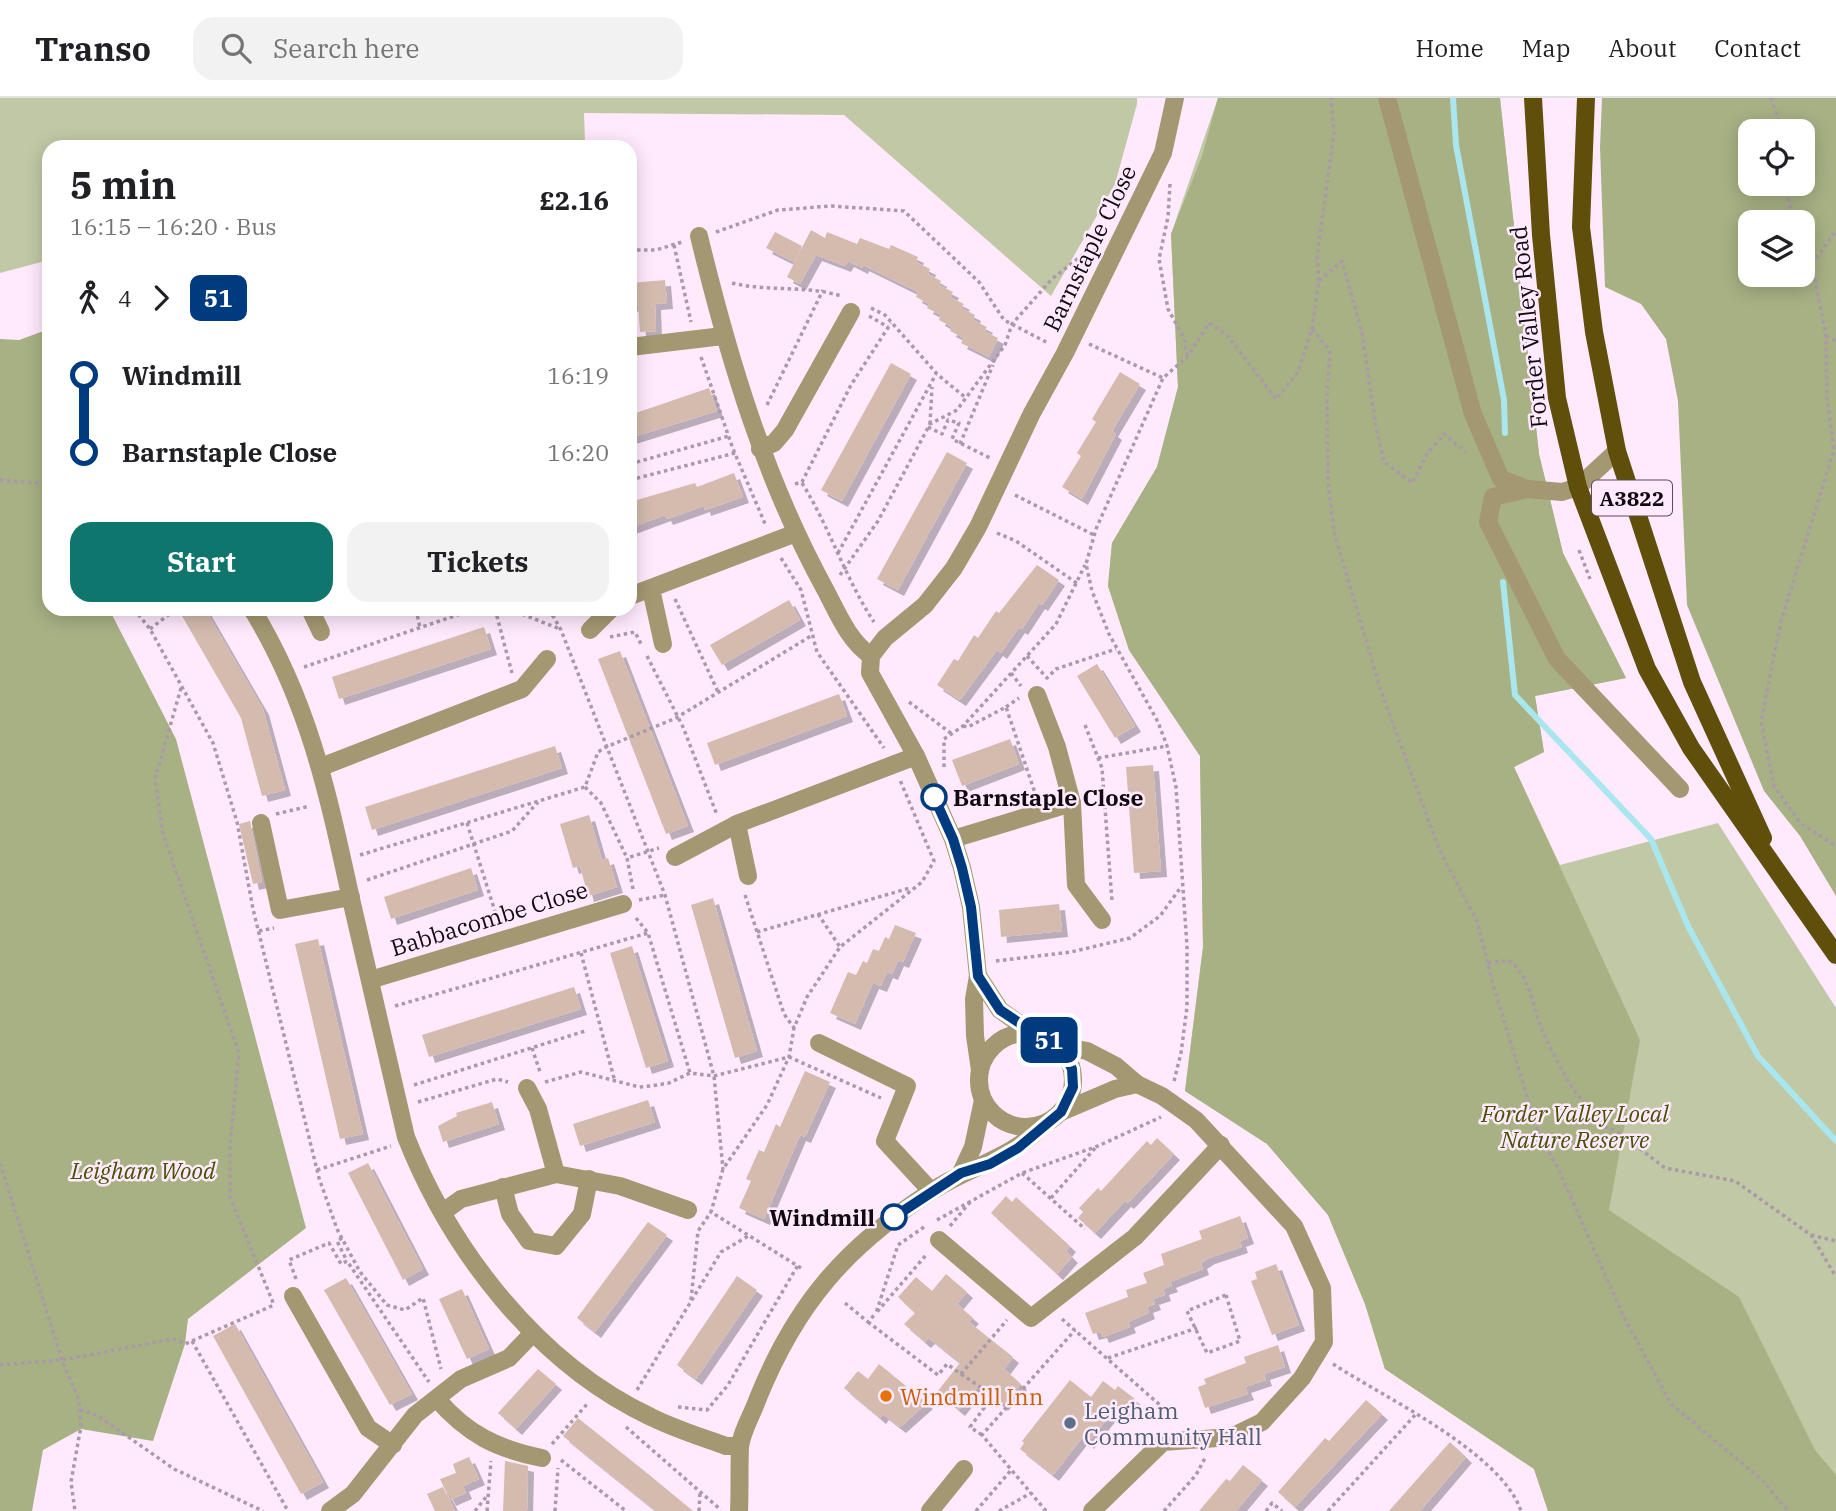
<!DOCTYPE html>
<meta charset="utf-8">
<style>
:root{--surface:#fff;--page:#f2f2f2;--text:#202124;--muted:#757577;--line:#e0e0e0;--accent:#0f766e}
body{margin:0;font-family:"IBM Plex Serif",serif;background:var(--page);color:var(--text);height:100vh;display:flex;flex-direction:column;font-size:26px;white-space:nowrap}
*{box-sizing:border-box;margin:0}
p{font-size:23px;color:var(--muted)}
.icon{flex:none;width:38px;height:38px;fill:none;stroke:currentColor;stroke-width:2;stroke-linecap:round;stroke-linejoin:round}
.map{position:relative;flex:1;overflow:hidden}
.drawer{position:absolute;left:42px;top:42px;width:595px;height:476px;display:flex;flex-direction:column;background:var(--surface);border-radius:21px;box-shadow:0 4px 18px #0003}
.drawer>*{flex:none}
.badge{padding:0 14px;border-radius:10px;font-size:24px;line-height:46px}
.controls{position:absolute;left:1738px;top:21px;display:grid;gap:14px}
.controls a{display:grid;place-items:center;width:77px;height:77px;border-radius:14px;background:var(--surface);box-shadow:0 4px 18px #0003;font-size:35px}
.map>.badge{position:absolute;translate:-50% -50%;box-shadow:0 0 0 4px #fff}
.legs{display:flex;align-items:center;gap:10px;height:77px;padding:0 28px;font-size:23px}
.legs p{margin-inline-start:auto}
.head{display:flex;align-items:center;justify-content:space-between;height:119px;padding:0 28px}
h1{font-size:38px;font-weight:800;line-height:52px}
.button{display:flex;gap:14px;margin-top:auto;padding:14px 28px}
.button a{flex:1;height:80px;border-radius:21px;background:var(--accent);color:#fff;font-size:28px;font-weight:800;line-height:80px;text-align:center}
.button a+a{background:var(--page);color:var(--text)}
ul{padding:0 28px;list-style:none}
li{display:flex;align-items:center;gap:24px;height:77px;font-size:26px}
li i{display:grid;place-items:center;width:10px;height:100%;margin:0 9px;background:currentColor}
li i::after{content:'';width:18px;height:18px;margin:-9px;border:5px solid;border-radius:50%;background:var(--surface)}
li p{margin-inline-start:auto}
li:first-child i{background:linear-gradient(#0000 50%,currentColor 0)}
li:last-child i{background:linear-gradient(currentColor 50%,#0000 0)}
header{display:flex;align-items:center;gap:42px;box-sizing:border-box;height:98px;padding:0 35px;background:var(--surface);border-bottom:2px solid var(--line)}
header strong{font-size:33px}
nav{display:flex;gap:38px;margin-inline-start:auto;font-size:24px}
.search{width:490px;height:63px;background:var(--page);display:flex;align-items:center;gap:18px;box-sizing:border-box;padding:0 24px;border-radius:21px;color:var(--muted);font-size:26px}
.map>svg:first-child{display:block}
.green{fill:#c1c8a5}
.forest{fill:#a8b184;fill-rule:evenodd}
.lines{fill:none;stroke-linecap:round;stroke-linejoin:round}
.stream{stroke:#a9e6ed;stroke-width:6}
.building{fill:#d4bbae;filter:url(#shadow)}
.path{stroke:#aa9aa9;stroke-width:3.5;stroke-dasharray:3.5 3.5;stroke-linecap:butt}
.minor{stroke:#a39871;stroke-width:18}
.major{stroke:#5f4f0b;stroke-width:18}
.line-1-casing{stroke:#fff;stroke-width:16}
.line-1{stroke:#003b80;stroke-width:10}
.stop-1-dot{fill:#fff;stroke:#003b80;stroke-width:3.5}
.food-dot{fill:#e8710a;stroke:#ffeafd;stroke-width:2.5}
.service-dot{fill:#5c6f8a;stroke:#ffeafd;stroke-width:2.5}
.labels{text-anchor:middle;dominant-baseline:central;stroke-width:5;stroke-linejoin:round;paint-order:stroke}
.shield{fill:#ffeafd;stroke:#584d58;stroke-width:2}
.shield-label{font-size:21px;font-weight:bold;fill:#110a11}
.street-label{font-size:23px;fill:#110a11;stroke:#ffeafd}
.stop-label{font-size:23px;font-weight:bold;fill:#110a11;stroke:#ffeafd;text-anchor:start}
.park-label{font-size:23px;font-style:italic;fill:#485106;stroke:#ffeafd}
.food-label{font-size:23px;fill:#c56008;stroke:#ffeafd;text-anchor:start}
.service-label{font-size:23px;fill:#4e5e75;stroke:#ffeafd;text-anchor:start}
</style>
<header>
<strong>Transo</strong>
<div class="search"><svg class="icon" aria-label="search" viewBox="0 0 24 24"><circle cx="10" cy="10" r="6"/><path d="M15 15l6 6"/></svg>Search here</div>
<nav><a>Home</a><a>Map</a><a>About</a><a>Contact</a></nav>
</header>
<div class="map">
<svg width="1836" height="1413" viewBox="0 0 1836 1413">
<defs>
<filter id="shadow"><feDropShadow dx="6" dy="6" stdDeviation="0" flood-color="#0004"/></filter>
</defs>
<rect width="100%" height="100%" fill="#ffeafd"/>
<g class="green">
<path d="M0,0H1137V6L1115,86L1051,198L844,17L584,15L585,44L555,49H49V162L0,175Z"/>
<path d="M1218,0H1500L1539,356L1563,455L1626,580L1535,598L1544,654L1514,669L1560,767L1718,725L1836,910V1413H1548L1534,1371L1385,1271L1365,1206L1328,1117L1267,1046L1185,993L1203,849L1200,658L1129,552L1108,488L1112,445L1157,369L1178,289L1171,136Z"/>
</g>
<g class="forest">
<path d="M1218,0H1500L1539,356L1563,455L1626,580L1535,598L1544,654L1514,669L1640,942L1609,1112L1739,1199L1815,1352L1836,1377V1413H1548L1534,1371L1385,1271L1365,1206L1328,1117L1267,1046L1185,993L1203,849L1200,658L1129,552L1108,488L1112,445L1157,369L1178,289L1171,136L1202,58Z"/>
<path d="M1602,0H1836V798L1800,738L1764,693L1687,507L1678,303L1666,241L1641,206L1605,189L1600,49ZM1750,33H1802V86H1750ZM1750,124H1802V177H1750Z"/>
<path d="M49,231V511H109L176,641L306,1130L188,1221L185,1246L153,1343L81,1331L43,1352L32,1413H0V241L19,242Z"/>
</g>
<g class="lines">
<g class="stream">
<path d="M1453,0L1456,47L1504,302L1505,335"/>
<path d="M1503,484L1515,597L1651,741L1688,828L1758,958L1836,1043"/>
</g>
</g>
<g class="building">
<path d="M811,132L825,140L827,134L857,146L860,140L889,151L891,147L918,159L916,164L930,171L928,176L941,183L939,187L953,194L950,199L964,206L961,210L975,217L973,222L987,229L984,233L998,240L989,259L961,245L964,240L950,233L952,229L939,222L941,217L927,210L929,206L916,199L918,194L863,167L862,170L848,163L845,168L816,157L800,186L787,179Z"/>
<path d="M775,134L802,148L794,164L766,150Z"/>
<path d="M665,182L667,205L655,206L656,233L640,234L638,207L630,208V185Z"/>
<path d="M891,265L911,276L842,403L821,392Z"/>
<path d="M1120,274L1140,286L1112,333L1116,336L1082,401L1062,389L1081,358L1077,355L1096,324L1092,321Z"/>
<path d="M709,290L717,313L630,340V317Z"/>
<path d="M947,354L967,365L898,492L877,481Z"/>
<path d="M734,375L743,399L705,412L704,408L667,421L665,417L630,430V404L695,385L697,389Z"/>
<path d="M1037,467L1059,482L1042,507L1039,505L1022,531L1019,529L1001,555L997,552L960,602L937,587L954,561L958,563L974,537L978,540L996,513L999,515Z"/>
<path d="M789,502L800,522L722,567L710,547Z"/>
<path d="M178,511H205L263,611L285,692L262,698L241,620Z"/>
<path d="M484,529L491,551L339,601L332,579Z"/>
<path d="M620,553L688,728L666,736L598,561Z"/>
<path d="M1097,566L1135,628L1115,640L1077,578Z"/>
<path d="M839,596L847,618L715,667L707,645Z"/>
<path d="M1010,641L1019,666L962,688L952,662Z"/>
<path d="M555,648L562,670L372,732L365,709Z"/>
<path d="M1153,667L1161,773L1134,775L1126,669Z"/>
<path d="M589,717L602,762L608,760L617,789L588,798L580,768L573,770L560,726Z"/>
<path d="M250,723L262,784L253,786L239,726Z"/>
<path d="M471,770L478,792L391,821L384,799Z"/>
<path d="M713,800L757,953L735,960L691,807Z"/>
<path d="M1059,806L1062,833L1001,839L999,812Z"/>
<path d="M895,827L916,835L903,864L898,862L892,876L887,874L881,888L873,885L855,926L830,915L848,874L856,877L863,863L867,865L873,851L879,853L885,839L889,841Z"/>
<path d="M318,841L363,1036L340,1041L295,846Z"/>
<path d="M632,848L668,963L646,970L610,855Z"/>
<path d="M574,889L581,911L429,959L422,937Z"/>
<path d="M805,973L830,984L805,1039L800,1037L764,1121L739,1110L751,1083L746,1081L759,1052L764,1054L776,1026L780,1029Z"/>
<path d="M648,1002L655,1024L580,1048L573,1026Z"/>
<path d="M492,1004L499,1026L443,1044L438,1028L457,1018L456,1015Z"/>
<path d="M1157,1040L1174,1056L1128,1105L1125,1103L1095,1135L1078,1120L1083,1114L1079,1110L1098,1090L1101,1093L1147,1043L1151,1047Z"/>
<path d="M368,1065L423,1171L403,1182L348,1075Z"/>
<path d="M1006,1098L1012,1104L1016,1099L1070,1148L1066,1153L1072,1159L1057,1176L991,1115Z"/>
<path d="M1240,1118L1248,1140L1240,1143L1242,1149L1209,1160L1201,1165L1203,1171L1170,1184L1172,1188L1163,1191L1165,1197L1153,1201L1155,1206L1147,1209L1149,1215L1128,1224L1130,1229L1103,1239L1101,1234L1093,1236L1085,1215L1128,1199L1126,1192L1147,1185L1143,1175L1164,1167L1161,1156L1202,1141L1199,1133Z"/>
<path d="M648,1124L667,1137L595,1234L577,1220Z"/>
<path d="M1276,1166L1299,1227L1272,1237L1251,1183L1257,1181L1255,1174Z"/>
<path d="M946,1176L967,1194L957,1206L973,1220L969,1224L1013,1259L1004,1271L1021,1286L1002,1307L979,1287L959,1312L937,1294L960,1265L929,1240L925,1244L904,1226L915,1215L898,1199L916,1179L932,1193Z"/>
<path d="M737,1178L757,1192L696,1281L677,1267Z"/>
<path d="M346,1180L412,1296L390,1307L324,1192Z"/>
<path d="M462,1191L489,1251L467,1261L439,1201Z"/>
<path d="M235,1226L323,1384L301,1396L213,1238Z"/>
<path d="M1278,1247L1285,1269L1264,1276L1266,1282L1245,1289L1248,1296L1205,1310L1198,1289L1206,1286L1204,1281L1246,1265L1244,1259Z"/>
<path d="M879,1266L927,1305L900,1329L883,1316L880,1320L844,1290L858,1273L868,1281Z"/>
<path d="M538,1271L556,1286L516,1331L498,1315Z"/>
<path d="M1070,1282L1091,1299L1103,1283L1115,1292L1118,1288L1135,1301L1121,1319L1113,1313L1088,1345L1082,1340L1053,1377L1020,1351L1024,1345L1022,1343Z"/>
<path d="M1366,1302L1382,1316L1295,1409L1278,1394L1325,1340L1329,1343Z"/>
<path d="M578,1320L647,1375L693,1413H656L580,1352L563,1338Z"/>
<path d="M1450,1344L1466,1359L1420,1413H1389Z"/>
<path d="M469,1359L479,1381L463,1388L466,1395L450,1402L440,1381L456,1375L453,1366Z"/>
<path d="M505,1363L528,1368L527,1413H503Z"/>
<path d="M1243,1367L1262,1382L1236,1413H1199L1226,1381L1230,1383Z"/>
<path d="M443,1389L455,1413H435L427,1396Z"/>
</g>
<g class="lines">
<g class="path">
<path d="M1771,0L1782,33"/>
<path d="M1170,86L1168,119L1159,161L1168,211L1184,240L1187,257"/>
<path d="M1787,86L1789,105L1796,124"/>
<path d="M716,134L778,112L832,108L904,113L979,184L1004,222L1048,245"/>
<path d="M1802,141L1812,166L1826,238L1827,302L1834,352L1781,523L1761,624L1774,688L1800,725L1836,748"/>
<path d="M674,147L691,224"/>
<path d="M630,152H656L682,144"/>
<path d="M1812,166L1836,133"/>
<path d="M1319,183L1342,163L1362,235L1375,323L1384,364L1412,385L1427,356L1444,336L1466,354"/>
<path d="M732,185C769,194 807,187 841,198"/>
<path d="M871,210L885,217L937,276L966,300"/>
<path d="M869,218L888,229"/>
<path d="M1312,231L1330,253L1327,298L1328,385L1334,434L1381,593L1439,751L1477,823L1493,887L1539,1037L1557,1068L1623,1217L1671,1306L1762,1382L1788,1413"/>
<path d="M1826,238L1836,243"/>
<path d="M1089,246L1163,280"/>
<path d="M701,259L733,351L766,428"/>
<path d="M767,307L823,192"/>
<path d="M930,326L932,289"/>
<path d="M928,329L942,336L948,322L959,325L952,341L990,360"/>
<path d="M960,346L993,267"/>
<path d="M630,366L729,338"/>
<path d="M0,382L49,386"/>
<path d="M630,382L735,355"/>
<path d="M802,385C830,430 845,480 874,524"/>
<path d="M795,386L802,384L851,287L891,225"/>
<path d="M1015,397L1094,437"/>
<path d="M997,435L1016,443L1078,486"/>
<path d="M1579,452L1590,481"/>
<path d="M838,455L936,276"/>
<path d="M781,460L801,492L817,554L884,650"/>
<path d="M840,477L878,423L930,326L957,312L1005,247L1012,226L1052,181L1086,154L1095,152"/>
<path d="M675,501L718,594"/>
<path d="M134,511L150,531L213,645L237,724L253,811L319,1080L337,1131L360,1174L387,1207L405,1212L423,1200L441,1271"/>
<path d="M416,511L420,530"/>
<path d="M495,511L512,575"/>
<path d="M509,511L560,531"/>
<path d="M549,511L561,532L665,797L714,978L723,1071"/>
<path d="M150,531L176,511"/>
<path d="M610,539L635,534L642,548"/>
<path d="M647,558L683,629L717,717"/>
<path d="M1027,558L1047,580L1056,571L1116,551"/>
<path d="M304,569L475,511"/>
<path d="M1011,575L1021,588"/>
<path d="M181,590L155,681L163,736L239,955L230,1048V1099L274,1207"/>
<path d="M909,604L952,636"/>
<path d="M1006,609L1019,600"/>
<path d="M1085,627L1102,670L1112,803"/>
<path d="M963,628L968,629L1006,609L1035,695"/>
<path d="M1098,660L1167,648"/>
<path d="M944,669V641L963,628L1056,526L1085,467"/>
<path d="M585,689L601,705L627,760"/>
<path d="M276,716L310,708"/>
<path d="M467,725L498,823"/>
<path d="M360,757L585,689L598,654L606,649L676,620L811,538"/>
<path d="M367,782L512,733L538,704"/>
<path d="M633,791L627,760L659,750"/>
<path d="M745,797L784,916L794,930"/>
<path d="M639,802L665,797"/>
<path d="M818,816L840,849"/>
<path d="M636,820L648,835L690,975"/>
<path d="M259,833L274,830"/>
<path d="M757,834L910,790"/>
<path d="M581,855L615,984"/>
<path d="M996,863L1071,854L1130,840L1160,818L1181,789"/>
<path d="M1488,865L1508,862C1530,876 1532,907 1541,930C1547,944 1563,976 1572,989C1581,1002 1590,1010 1595,1025L1618,1034L1665,1070L1735,1083L1811,1137L1836,1179"/>
<path d="M395,908L648,835"/>
<path d="M532,950L540,974"/>
<path d="M1174,983L1181,955L1187,909V848L1176,689L1167,648L1158,624L1109,536L1092,493L1086,466L1096,431L1163,280L1187,259L1209,225L1227,237L1276,301L1298,274L1312,231L1319,183L1317,158L1334,36L1331,0"/>
<path d="M545,984L581,974L639,989L651,988L669,985L690,975L714,978L789,959L881,1000"/>
<path d="M414,987L585,933"/>
<path d="M418,1004L497,981L508,984"/>
<path d="M0,1065L62,1262L79,1302L81,1328L71,1384L75,1413"/>
<path d="M317,1072L391,1048"/>
<path d="M1022,1075L1085,1131"/>
<path d="M1051,1100L1096,1049"/>
<path d="M937,1122L1022,1075L1098,1048L1161,1019"/>
<path d="M950,1128L971,1103"/>
<path d="M924,1129L898,1147L876,1215L927,1156"/>
<path d="M1811,1137L1836,1143"/>
<path d="M342,1140L337,1143L347,1163"/>
<path d="M801,1170L711,1114L723,1071L767,1007L789,959L794,930L807,899L840,849L922,784L934,763L900,682"/>
<path d="M296,1181L289,1162L329,1145L341,1166L347,1163L429,1284"/>
<path d="M1226,1197L1240,1243L1207,1255L1187,1213Z"/>
<path d="M691,1202L698,1133L711,1114"/>
<path d="M845,1205L868,1224L876,1215"/>
<path d="M1062,1221L1177,1322"/>
<path d="M868,1224L938,1277L947,1266L961,1276L1007,1222"/>
<path d="M192,1243L288,1413"/>
<path d="M1108,1260L1197,1230"/>
<path d="M1333,1266C1385,1300 1501,1354 1521,1413"/>
<path d="M0,1267L62,1262L174,1241L185,1246L274,1207"/>
<path d="M961,1276L982,1290L976,1301L984,1310L970,1329L982,1337"/>
<path d="M637,1292L721,1154L750,1137"/>
<path d="M678,1309L707,1312L728,1287L798,1167"/>
<path d="M80,1311L97,1317L174,1371L263,1413"/>
<path d="M626,1329L721,1412"/>
<path d="M552,1346L588,1305"/>
<path d="M561,1362L626,1413"/>
<path d="M475,1413L486,1399"/>
<path d="M487,1413L491,1363"/>
<path d="M555,1413L558,1370"/>
<path d="M699,1413L700,1394"/>
<path d="M976,1413L1012,1371"/>
<path d="M999,1413L1031,1395"/>
<path d="M1046,1413L982,1337L1075,1232"/>
<path d="M1164,1413L1196,1377L1205,1360"/>
<path d="M1266,1413L1272,1405L1282,1413"/>
<path d="M1328,1413L1416,1316"/>
</g>
<g class="minor">
<path d="M1387,0L1473,316L1501,381L1527,391"/>
<path d="M699,138C729,262 765,382 826,493C838,516 849,543 871,558"/>
<path d="M630,249L723,238"/>
<path d="M760,351L774,345L785,332L851,214"/>
<path d="M1617,353L1578,389L1562,394L1527,391L1493,399L1488,424L1557,561L1680,691"/>
<path d="M651,491L663,546"/>
<path d="M630,498L796,435"/>
<path d="M252,511C309,604 328,696 351,801C369,880 388,960 406,1039C451,1153 538,1266 651,1319C675,1331 701,1339 726,1348H740"/>
<path d="M310,511L321,534"/>
<path d="M590,532L611,511"/>
<path d="M1037,597L1057,649L1072,705L1076,787L1102,822"/>
<path d="M321,669L522,591L547,561"/>
<path d="M261,725L280,812L351,799"/>
<path d="M737,726L748,778"/>
<path d="M953,741L1072,705"/>
<path d="M675,759L737,726L916,658"/>
<path d="M978,878L1000,912L1034,936"/>
<path d="M370,882L623,806"/>
<circle cx="1026" cy="982" r="47"/>
<path d="M819,945L907,988L885,1043L931,1093"/>
<path d="M1057,947L1087,953L1116,968L1137,986L1162,998L1196,1022L1294,1128L1322,1190L1324,1244L1302,1280L1262,1324L1231,1339L1163,1344L1092,1413"/>
<path d="M980,972L975,938L974,901L978,878L971,809L962,770L953,741L916,658L870,575L871,558L885,540L925,507L954,470L978,429L1032,315L1065,255L1163,55L1175,0"/>
<path d="M527,990L538,1011L556,1076"/>
<path d="M1061,1014L1115,991L1137,986"/>
<path d="M961,1075L973,1049L983,1002"/>
<path d="M503,1089L510,1116L529,1143L556,1148L582,1116L589,1081"/>
<path d="M443,1114L461,1101L556,1076L620,1088L688,1112"/>
<path d="M939,1142L1031,1220L1135,1139L1221,1047"/>
<path d="M293,1198L368,1330L393,1347"/>
<path d="M437,1301C467,1336 497,1351 542,1360"/>
<path d="M330,1413L353,1396L415,1317L461,1281L509,1260L533,1235"/>
<path d="M739,1413C740,1392 739,1370 740,1350C741,1334 753,1315 758,1300C796,1206 846,1148 932,1093C970,1068 1013,1060 1044,1026"/>
<path d="M930,1413L964,1371"/>
</g>
<g class="major">
<path d="M1533,0L1541,137L1557,300L1578,389L1647,571L1691,650L1836,857"/>
<path d="M1586,0L1581,129L1594,234L1617,353L1692,584L1763,740"/>
</g>
</g>
<g class="lines">
<defs>
<path id="line-1" d="M894,1119L961,1075L990,1066L1018,1050L1061,1014L1073,989L1072,971L1063,954L1000,912L978,878L971,809L962,770L953,741L934,699"/>
</defs>
<use href="#line-1" class="line-1-casing"/>
<use href="#line-1" class="line-1"/>
</g>
<g class="stop-1-dot">
<circle cx="934" cy="699" r="12"/>
<circle cx="894" cy="1119" r="12"/>
</g>
<circle class="food-dot" cx="886" cy="1298" r="7"/>
<circle class="service-dot" cx="1070" cy="1325" r="7"/>
<g class="labels">
<rect class="shield" x="1592" y="382.5" width="80" height="35" rx="5"/>
<g class="shield-label">
<text x="1632" y="400">A3822</text>
</g>
<g class="street-label">
<text transform="translate(1089 150) rotate(-64)">Barnstaple Close</text>
<text transform="translate(1528 229) rotate(-96)">Forder Valley Road</text>
<text transform="translate(489 820) rotate(-17)">Babbacombe Close</text>
</g>
<g class="stop-label">
<text x="953" y="699">Barnstaple Close</text>
<text x="875" y="1119" text-anchor="end">Windmill</text>
</g>
<g class="park-label">
<text x="1575" y="1015">Forder Valley Local<tspan x="1575" dy="26">Nature Reserve</tspan></text>
<text x="143" y="1072">Leigham Wood</text>
</g>
<g class="food-label">
<text x="900" y="1298">Windmill Inn</text>
</g>
<g class="service-label">
<text x="1084" y="1312">Leigham<tspan x="1084" dy="26">Community Hall</tspan></text>
</g>
</g>
</svg>
<div class="controls">
<a><svg class="icon" aria-label="locate" viewBox="0 0 24 24"><circle cx="12" cy="12" r="6"/><path d="M12 2v4M12 18v4M2 12h4M18 12h4"/></svg></a>
<a><svg class="icon" aria-label="layers" viewBox="0 0 24 24"><path d="M12 4l9 5-9 5-9-5zM3 14l9 5 9-5"/></svg></a>
</div>
<b class="badge" style="left:1049px;top:942px;background:#003b80;color:#fff">51</b>
<section class="drawer">
<div class="head"><div><h1>5 min</h1><p>16:15 – 16:20 · Bus</p></div><b>£2.16</b></div>
<div class="legs"><svg class="icon" aria-label="walk" viewBox="0 0 24 24"><circle cx="13" cy="4" r="2"/><path d="M13 8l-2 6 4 7M11 14l-3 7M7 12l3-4h3l4 4"/></svg>4<svg class="icon" aria-label="forward" viewBox="0 0 24 24"><path d="M9 5l7 7-7 7"/></svg><b class="badge" style="background:#003b80;color:#fff">51</b></div>
<ul>
<li><i style="color:#003b80"></i><b>Windmill</b><p>16:19</p></li>
<li><i style="color:#003b80"></i><b>Barnstaple Close</b><p>16:20</p></li>
</ul>
<div class="button"><a>Start</a><a>Tickets</a></div>
</section>
</div>
